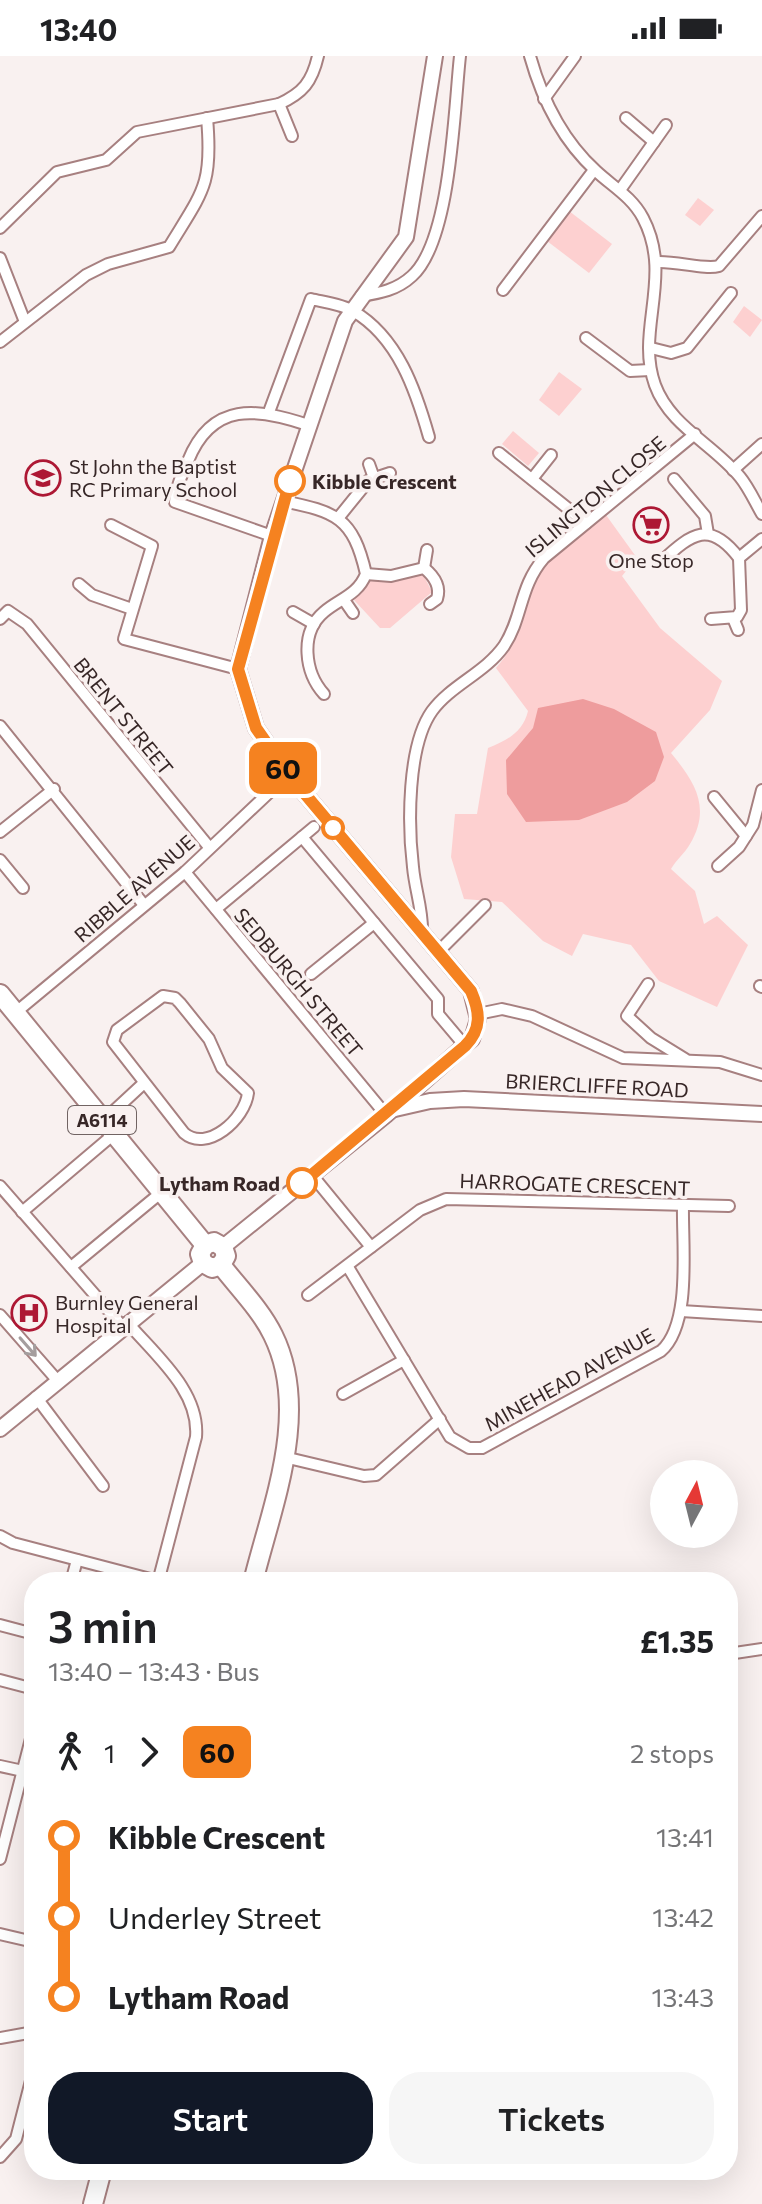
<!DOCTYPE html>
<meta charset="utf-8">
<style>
:root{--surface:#fff;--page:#f6f6f6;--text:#202124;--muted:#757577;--accent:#111827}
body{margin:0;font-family:Commissioner,sans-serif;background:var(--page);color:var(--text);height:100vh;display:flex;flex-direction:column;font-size:30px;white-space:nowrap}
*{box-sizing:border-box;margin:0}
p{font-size:26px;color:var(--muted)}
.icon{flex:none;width:44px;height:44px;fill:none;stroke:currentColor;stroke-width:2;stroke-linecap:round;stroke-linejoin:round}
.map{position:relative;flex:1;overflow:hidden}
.panel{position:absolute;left:24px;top:1516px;width:714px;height:608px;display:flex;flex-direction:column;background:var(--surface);border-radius:32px;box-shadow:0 8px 32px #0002}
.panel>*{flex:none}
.badge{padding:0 16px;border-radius:12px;font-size:28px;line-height:52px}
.needle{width:52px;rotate:7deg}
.buttons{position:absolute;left:650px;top:1404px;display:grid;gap:16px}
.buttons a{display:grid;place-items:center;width:88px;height:88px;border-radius:50%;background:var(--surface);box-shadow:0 8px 32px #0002;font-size:40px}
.map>.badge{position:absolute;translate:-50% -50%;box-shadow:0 0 0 4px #fff}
.legs{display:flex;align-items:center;gap:12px;height:88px;padding:0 24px;font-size:26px}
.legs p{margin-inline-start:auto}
.summary{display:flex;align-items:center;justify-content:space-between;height:136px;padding:0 24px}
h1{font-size:44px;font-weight:600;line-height:60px}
.action{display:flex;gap:16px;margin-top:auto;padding:16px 24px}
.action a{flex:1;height:92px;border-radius:32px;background:var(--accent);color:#fff;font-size:32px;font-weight:600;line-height:92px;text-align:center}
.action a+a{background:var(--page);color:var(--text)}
ul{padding:0 24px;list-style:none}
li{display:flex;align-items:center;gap:28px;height:80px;font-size:30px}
li i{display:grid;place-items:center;width:12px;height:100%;margin:0 10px;background:currentColor}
li i::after{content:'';width:20px;height:20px;margin:-10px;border:6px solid;border-radius:50%;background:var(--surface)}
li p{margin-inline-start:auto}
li:first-child i{background:linear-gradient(#0000 50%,currentColor 0)}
li:last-child i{background:linear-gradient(currentColor 50%,#0000 0)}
.status{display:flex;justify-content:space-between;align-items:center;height:56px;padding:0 40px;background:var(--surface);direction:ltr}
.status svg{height:22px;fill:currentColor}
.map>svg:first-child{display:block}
.green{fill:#fdd0d0}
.forest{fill:#ee9c9d}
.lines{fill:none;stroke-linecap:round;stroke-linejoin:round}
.street-casing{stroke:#a78080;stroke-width:14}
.secondary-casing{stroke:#a78080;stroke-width:18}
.highway-casing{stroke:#a78080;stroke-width:22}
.street{stroke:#fff;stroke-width:10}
.secondary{stroke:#fff;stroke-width:14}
.highway{stroke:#fff;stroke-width:18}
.oneway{stroke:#a59e9e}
.line-1-casing{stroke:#fff;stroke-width:18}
.line-1{stroke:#f58220;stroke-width:12}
.stop-1-dot{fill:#fff;stroke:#f58220;stroke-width:4}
.labels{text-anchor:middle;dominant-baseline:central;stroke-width:7;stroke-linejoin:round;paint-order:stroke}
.shield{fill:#f9f1f0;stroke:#716463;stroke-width:2}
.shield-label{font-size:18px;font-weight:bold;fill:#372727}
.poi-label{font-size:20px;fill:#372727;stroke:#f9f1f0;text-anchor:start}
.stop-label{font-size:20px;font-weight:bold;fill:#372727;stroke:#f9f1f0;text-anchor:start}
.street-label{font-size:20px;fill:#372727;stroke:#f9f1f0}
</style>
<div class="status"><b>13:40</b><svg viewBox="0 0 49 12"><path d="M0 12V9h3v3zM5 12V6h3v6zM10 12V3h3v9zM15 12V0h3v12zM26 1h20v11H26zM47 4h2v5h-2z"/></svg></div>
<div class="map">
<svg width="762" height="2148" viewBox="0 0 762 2148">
<rect width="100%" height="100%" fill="#f9f1f0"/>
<g class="green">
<path d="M698,142L714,154L700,170L685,159Z"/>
<path d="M569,155L612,188L589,217L547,185Z"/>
<path d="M744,250L762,264L750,281L733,266Z"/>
<path d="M559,316L582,333L559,360L539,344Z"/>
<path d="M513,375L539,397L528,410L502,388Z"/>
<path d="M606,459L637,502L622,520L660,572L722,625L710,654L671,697C694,725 712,751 690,788C685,797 676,804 671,813L695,835L704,868L717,860L748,889L717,951L659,925L631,889L583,878L572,900L543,885L502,846L464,843L451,801L455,758H477L488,692C508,684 523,676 528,655L496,612C528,576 520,543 544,512C559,492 587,475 606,459Z"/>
<path d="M423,518L432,536L390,572H380L354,544L369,524L394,526Z"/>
</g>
<path class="forest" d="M583,643L614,653L656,676L664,701L655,725L627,746L579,764L526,766L507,738L506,704L533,672L538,652Z"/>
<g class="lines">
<defs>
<g id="street">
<path d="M530,0C542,43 562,84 596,115C612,130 632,141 643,162C674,221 635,274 655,329C670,370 713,388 740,421C749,432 755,446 762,458"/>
<path d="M544,43L575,0"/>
<path d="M279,48L292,80"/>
<path d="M626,62L654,86"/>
<path d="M620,134L666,69"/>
<path d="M0,172L57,116L106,104L137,76L279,48C303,37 312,26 318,0"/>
<path d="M0,202L25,266"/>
<path d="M657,206C677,205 705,214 719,210L762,160"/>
<path d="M503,234L594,114"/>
<path d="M361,240C380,237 397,234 412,220C451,185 454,54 460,0"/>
<path d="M586,282L630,315L650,314"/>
<path d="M0,286L86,219L108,208L169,191C203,135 213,129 207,62"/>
<path d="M651,292L671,297L687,292L731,237"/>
<path d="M269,356L311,243C324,246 342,248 353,255C398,281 416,335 429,381"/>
<path d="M499,397L586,467"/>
<path d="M369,408L374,422"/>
<path d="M733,414L762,388"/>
<path d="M532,423L551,399"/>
<path d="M674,423L705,460L708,478"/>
<path d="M283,445C336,456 353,461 366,518C358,539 339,543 324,556C299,577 305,617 324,638"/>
<path d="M339,461L369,424L390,417"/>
<path d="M111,469L152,490L124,583L238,613"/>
<path d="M272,480L175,446C176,431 182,418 188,405C212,345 257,352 308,369"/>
<path d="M662,505C692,477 710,464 739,502"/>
<path d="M424,512L427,494"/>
<path d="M366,518L391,520L424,512C434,520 441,530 437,543L430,548"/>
<path d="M79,528L92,539L132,553"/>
<path d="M344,544L353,557"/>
<path d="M293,556L314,568"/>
<path d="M733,562L738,574"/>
<path d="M0,563L8,555L27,568L209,791"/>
<path d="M711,563L737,561L741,554L739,502L762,483"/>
<path d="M0,670L144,849"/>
<path d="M714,741L746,780"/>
<path d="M0,776L54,733"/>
<path d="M302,781L438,943V958L465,990"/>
<path d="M0,804L23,832"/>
<path d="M718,810L739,791L753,769L762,734"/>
<path d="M185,816L386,1059"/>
<path d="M216,853L314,771"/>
<path d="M422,877C423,854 415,834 413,811C408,770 407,690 432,655C451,629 485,617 504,590C523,561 519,531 544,502L695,378"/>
<path d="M438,896L485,849"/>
<path d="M311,918L374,867"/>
<path d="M648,928L627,960L651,982L685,1003"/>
<path d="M760,930L762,931"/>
<path d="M163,940L175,942L180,947L209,983L222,1012L248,1037C245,1063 207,1097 184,1077L113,986L117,974Z"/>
<path d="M15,957L185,816L275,731"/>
<path d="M478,958L502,953L532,960L623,1002L720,1006L762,1019"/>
<path d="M103,1065L144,1027"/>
<path d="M312,1119L371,1191"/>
<path d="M0,1130L122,1270"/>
<path d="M22,1156L114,1078"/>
<path d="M71,1211L163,1135"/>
<path d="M348,1211L450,1381L469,1392H482L661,1295C692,1268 682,1189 683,1149"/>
<path d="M308,1239L420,1154L446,1143L729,1150"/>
<path d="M681,1255L762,1260"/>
<path d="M0,1259L57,1324"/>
<path d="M127,1266C155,1299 200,1335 196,1381L158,1526"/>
<path d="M343,1338L404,1304"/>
<path d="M36,1341L103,1430"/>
<path d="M284,1401L364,1420L376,1419L440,1363"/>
<path d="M0,1480L13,1487L158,1525"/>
<path d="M71,1526L77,1504"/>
<path d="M0,1569L34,1578"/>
<path d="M728,1598L762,1593"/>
<path d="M0,1624L34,1633"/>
<path d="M0,1710L23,1715"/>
<path d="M0,1803L34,1671"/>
<path d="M0,1878L34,1886"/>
<path d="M0,1982L34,1976"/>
<path d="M0,2101L16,2083L34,2013"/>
</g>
<g id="secondary">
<path d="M395,1053L430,1045L464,1043L762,1058"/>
<path d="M223,1191L386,1059L472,983L478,963L471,935L289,719L256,672L238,613L272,480L345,265L406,181L435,0"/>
<path d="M0,1373L203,1207"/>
</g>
<g id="highway">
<path d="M0,938L205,1189"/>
<path d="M205,1189L214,1186L223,1191L226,1200L221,1209"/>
<path d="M205,1189L200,1198L203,1207L212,1212L221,1209"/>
<path d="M221,1209C238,1231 261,1254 273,1279C311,1356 272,1449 253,1526"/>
<path d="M93,2148L102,2114"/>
</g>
</defs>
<use href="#street" class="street-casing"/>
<use href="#secondary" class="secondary-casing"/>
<use href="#highway" class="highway-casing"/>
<use href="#street" class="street"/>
<use href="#secondary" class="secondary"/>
<use href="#highway" class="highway"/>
</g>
<defs><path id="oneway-shaft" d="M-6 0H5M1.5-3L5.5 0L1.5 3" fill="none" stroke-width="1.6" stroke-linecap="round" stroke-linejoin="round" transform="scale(2)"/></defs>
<use class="oneway" href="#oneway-shaft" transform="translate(28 1291) rotate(49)"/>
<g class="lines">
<defs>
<path id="line-1" d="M290,425L238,613L256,672L289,719L471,935C480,956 482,973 465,990L302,1127"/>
</defs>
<use href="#line-1" class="line-1-casing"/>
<use href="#line-1" class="line-1"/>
</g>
<defs>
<symbol id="school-ring" viewBox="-11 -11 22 22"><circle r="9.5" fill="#f9f1f0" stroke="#ad1834" stroke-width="1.5"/><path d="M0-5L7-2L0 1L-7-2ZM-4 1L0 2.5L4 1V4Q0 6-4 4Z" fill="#ad1834"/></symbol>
<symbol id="supermarket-ring" viewBox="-11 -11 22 22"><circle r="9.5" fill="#f9f1f0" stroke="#ad1834" stroke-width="1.5"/><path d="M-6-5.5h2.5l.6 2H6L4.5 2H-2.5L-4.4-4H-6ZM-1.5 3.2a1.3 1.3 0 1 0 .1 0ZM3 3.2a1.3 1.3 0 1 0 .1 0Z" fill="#ad1834"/></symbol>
<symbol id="hospital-ring" viewBox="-11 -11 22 22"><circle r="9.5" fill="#f9f1f0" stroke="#ad1834" stroke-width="1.5"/><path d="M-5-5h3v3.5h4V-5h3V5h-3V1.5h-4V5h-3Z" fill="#ad1834"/></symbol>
</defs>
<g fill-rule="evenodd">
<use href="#school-ring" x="23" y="402" width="40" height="40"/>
<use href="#supermarket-ring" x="631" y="449" width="40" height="40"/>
<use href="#hospital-ring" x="9" y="1237" width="40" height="40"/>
</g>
<g class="stop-1-dot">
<circle cx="290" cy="425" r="14"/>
<circle cx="333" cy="772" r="10"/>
<circle cx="302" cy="1127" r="14"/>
</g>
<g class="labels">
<rect class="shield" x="68" y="1050" width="68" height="28" rx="6"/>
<g class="shield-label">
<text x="102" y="1064">A6114</text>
</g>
<g class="poi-label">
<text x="69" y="410">St John the Baptist<tspan x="69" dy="23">RC Primary School</tspan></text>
<text x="651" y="504" text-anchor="middle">One Stop</text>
<text x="55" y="1246">Burnley General<tspan x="55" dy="23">Hospital</tspan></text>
</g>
<g class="stop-label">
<text x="312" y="425">Kibble Crescent</text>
<text x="280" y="1127" text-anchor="end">Lytham Road</text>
</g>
<g class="street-label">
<text transform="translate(595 440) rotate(-40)">ISLINGTON CLOSE</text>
<text transform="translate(124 660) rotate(51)">BRENT STREET</text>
<text transform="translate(134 832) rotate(-41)">RIBBLE AVENUE</text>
<text transform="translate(299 926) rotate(50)">SEDBURGH STREET</text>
<text transform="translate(597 1029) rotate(3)">BRIERCLIFFE ROAD</text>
<text transform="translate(575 1128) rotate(2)">HARROGATE CRESCENT</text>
<text transform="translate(569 1323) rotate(-29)">MINEHEAD AVENUE</text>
</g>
</g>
</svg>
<div class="buttons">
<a><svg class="needle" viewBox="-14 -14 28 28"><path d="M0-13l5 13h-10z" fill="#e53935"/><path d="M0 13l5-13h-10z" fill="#757577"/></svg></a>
</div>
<b class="badge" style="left:283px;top:712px;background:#f58220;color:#111">60</b>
<section class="panel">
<div class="summary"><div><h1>3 min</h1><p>13:40 – 13:43 · Bus</p></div><b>£1.35</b></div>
<div class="legs"><svg class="icon" aria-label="walk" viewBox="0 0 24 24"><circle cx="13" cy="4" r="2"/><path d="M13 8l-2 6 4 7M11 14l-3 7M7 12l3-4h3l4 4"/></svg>1<svg class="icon" aria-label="forward" viewBox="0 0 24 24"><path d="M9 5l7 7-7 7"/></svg><b class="badge" style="background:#f58220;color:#111">60</b><p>2 stops</p></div>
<ul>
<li><i style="color:#f58220"></i><b>Kibble Crescent</b><p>13:41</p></li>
<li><i style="color:#f58220"></i><span>Underley Street</span><p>13:42</p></li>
<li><i style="color:#f58220"></i><b>Lytham Road</b><p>13:43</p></li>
</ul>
<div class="action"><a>Start</a><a>Tickets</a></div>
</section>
</div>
